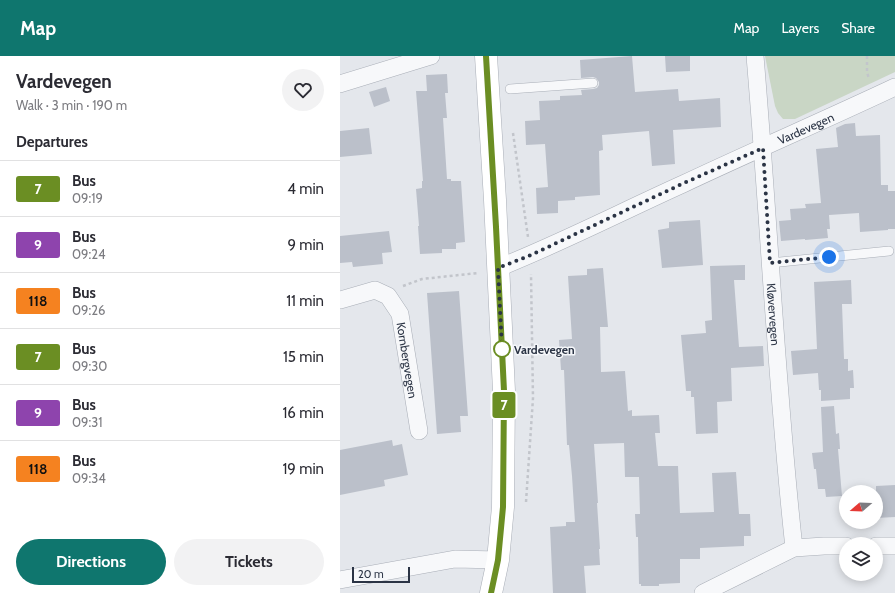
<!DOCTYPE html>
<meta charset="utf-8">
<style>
:root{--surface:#fff;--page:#f2f2f3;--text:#2b2b33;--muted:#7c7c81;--line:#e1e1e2;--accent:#0f766e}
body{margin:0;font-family:Cabin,sans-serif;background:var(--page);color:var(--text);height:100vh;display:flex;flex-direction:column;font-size:15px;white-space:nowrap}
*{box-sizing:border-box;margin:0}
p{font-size:13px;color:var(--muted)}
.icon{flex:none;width:22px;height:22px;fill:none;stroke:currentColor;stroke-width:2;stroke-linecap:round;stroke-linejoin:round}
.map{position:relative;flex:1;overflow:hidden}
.panel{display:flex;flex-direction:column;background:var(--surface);width:340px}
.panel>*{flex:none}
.badge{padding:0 8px;border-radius:3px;font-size:14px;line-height:26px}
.needle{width:26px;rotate:251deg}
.fabs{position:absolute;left:499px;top:429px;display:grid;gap:8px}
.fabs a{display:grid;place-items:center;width:44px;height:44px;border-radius:50%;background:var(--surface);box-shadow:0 2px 10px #0003;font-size:20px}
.scale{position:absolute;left:12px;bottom:10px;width:58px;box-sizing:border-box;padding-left:4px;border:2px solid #2b3445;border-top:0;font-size:11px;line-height:14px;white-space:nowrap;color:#2b3445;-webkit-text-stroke:3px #f4f6f9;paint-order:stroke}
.you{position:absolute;width:20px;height:20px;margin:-10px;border:3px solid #fff;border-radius:50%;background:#1a73e8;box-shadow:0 0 0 6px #1a73e833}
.map>.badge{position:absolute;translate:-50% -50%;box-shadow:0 0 0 2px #fff}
h2{padding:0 16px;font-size:15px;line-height:36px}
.round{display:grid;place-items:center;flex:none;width:42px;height:42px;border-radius:21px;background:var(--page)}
.summary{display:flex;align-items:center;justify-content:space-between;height:68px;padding:0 16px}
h1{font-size:19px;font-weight:700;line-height:30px}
.primary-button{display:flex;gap:8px;margin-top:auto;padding:8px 16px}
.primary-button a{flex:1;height:46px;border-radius:24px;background:var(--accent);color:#fff;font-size:16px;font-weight:700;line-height:46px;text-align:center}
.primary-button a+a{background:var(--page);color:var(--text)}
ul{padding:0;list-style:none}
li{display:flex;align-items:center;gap:12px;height:56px;padding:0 16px;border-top:1px solid var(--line)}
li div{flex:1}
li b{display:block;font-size:15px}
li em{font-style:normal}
li .badge{min-width:44px;font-weight:700;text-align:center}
header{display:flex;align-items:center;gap:24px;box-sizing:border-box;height:56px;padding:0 20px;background:var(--accent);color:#fff}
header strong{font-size:19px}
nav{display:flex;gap:22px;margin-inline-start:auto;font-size:14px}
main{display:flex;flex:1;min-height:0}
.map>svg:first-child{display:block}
.green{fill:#c9d6c5}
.building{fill:#bbc0ca}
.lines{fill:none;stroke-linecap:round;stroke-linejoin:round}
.lane-casing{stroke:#a9aeb7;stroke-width:10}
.street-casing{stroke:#a9aeb7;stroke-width:18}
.secondary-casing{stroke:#a9aeb7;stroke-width:23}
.path{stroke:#c2c5cb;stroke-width:2.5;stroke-dasharray:3 3;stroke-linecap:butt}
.lane{stroke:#f7f8fa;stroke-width:9}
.street{stroke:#f7f8fa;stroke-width:17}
.secondary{stroke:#fff;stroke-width:22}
.line-casing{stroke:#fff;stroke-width:9}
.line{stroke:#6b8e23;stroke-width:6}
.walk{stroke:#2b3445;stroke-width:4;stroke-dasharray:0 7.2}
.stop-dot{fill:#fff;stroke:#6b8e23;stroke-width:2}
.labels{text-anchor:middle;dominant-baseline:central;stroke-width:3;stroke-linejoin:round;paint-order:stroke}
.street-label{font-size:12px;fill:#2b3445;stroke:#f4f6f9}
.stop-label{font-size:12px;font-weight:bold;fill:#2b3445;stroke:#f4f6f9;text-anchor:start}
</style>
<header>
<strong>Map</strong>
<nav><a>Map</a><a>Layers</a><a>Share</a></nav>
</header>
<main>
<section class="panel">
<div class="summary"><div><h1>Vardevegen</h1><p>Walk · 3 min · 190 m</p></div><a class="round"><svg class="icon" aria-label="heart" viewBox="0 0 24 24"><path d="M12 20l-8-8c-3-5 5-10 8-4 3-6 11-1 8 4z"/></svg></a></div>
<h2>Departures</h2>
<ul>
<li><span class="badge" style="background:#6b8e23;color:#fff">7</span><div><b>Bus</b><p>09:19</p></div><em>4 min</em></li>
<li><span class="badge" style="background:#8e44ad;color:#fff">9</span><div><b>Bus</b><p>09:24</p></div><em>9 min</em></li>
<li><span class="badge" style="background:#f58220;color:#111">118</span><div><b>Bus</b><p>09:26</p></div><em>11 min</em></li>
<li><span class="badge" style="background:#6b8e23;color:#fff">7</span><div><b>Bus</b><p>09:30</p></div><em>15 min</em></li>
<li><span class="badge" style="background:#8e44ad;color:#fff">9</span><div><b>Bus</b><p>09:31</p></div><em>16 min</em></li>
<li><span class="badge" style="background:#f58220;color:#111">118</span><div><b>Bus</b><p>09:34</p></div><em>19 min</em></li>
</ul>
<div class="primary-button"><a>Directions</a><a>Tickets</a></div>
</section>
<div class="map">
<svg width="555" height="537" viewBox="0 0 555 537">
<rect width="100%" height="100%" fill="#e4e7ec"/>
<path class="green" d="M425,0H555V16L455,63H443L438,57L435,50Z"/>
<g class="building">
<path d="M292,0L295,36L338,33L339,45L380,42L381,71L333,74L335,108L312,110L309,75L262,79L263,94L259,95L260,139L235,141V144L218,145V157L197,158L196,132L208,131L205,88L186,89L185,65L200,64L199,45L220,44V40L242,39L241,34L253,33L257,32L259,29V26L256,22L253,21L241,22L240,4Z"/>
<path d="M325,0H350V15L326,16Z"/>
<path d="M107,18L108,37H105L107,62H103L107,123H111V125H121L125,186L116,187V193H102V197L80,198L78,170H79L76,133L82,132V125H83L76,35H87L86,19Z"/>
<path d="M46,31L50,45L34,51L29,36Z"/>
<path d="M515,67L516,80L540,79L541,129H548V135H555V173H548V174L520,176L519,157L489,159L490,173H487L488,182L465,184V183L441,185L439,165L451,164L450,153L466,152L465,148L481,147L476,93L498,91L496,72L505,68Z"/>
<path d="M29,72L32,98L0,101V75Z"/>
<path d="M360,164L363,209L322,212L318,174L329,172V166Z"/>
<path d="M49,175L52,196L42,197L43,208L13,211L12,206L0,207V180Z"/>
<path d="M405,209V224H394L399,291L423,290L424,310L391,312L392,345L377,346L378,377L356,378L354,341H351V335H346L341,279L366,277L365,265L372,264L370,210Z"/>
<path d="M263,212L268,271H260L261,316L285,315L288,355L292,354V360L319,359L320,377H315L318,410H338L340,457L374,456L372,417L396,416L399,458H410L411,480H404V490L360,492V503H340V527L319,528V530H301V528H299L298,481H296L295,458H300L299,421H285L284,387L254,388L258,447H257L260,493H259L260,509L244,510L246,537H213L210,471L226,470V466H235L232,420L229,389H227L224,314H221L219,284L232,283L228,220L247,219V213Z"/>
<path d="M511,224L512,248H502L504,303H508V315L513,314L514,332H510V343L481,345V334H479L478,317L453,319L451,295L477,293L474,226Z"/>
<path d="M119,235L128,360H120L121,376L97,378L87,237Z"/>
<path d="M494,350L496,378L499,377L500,393H498L502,440L486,441L485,433H478L476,413H474L472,397L483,396L481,351Z"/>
<path d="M52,384L53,390L62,388L68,419L44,424L45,430L0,439V394Z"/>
<path d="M555,429V461L536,462V430Z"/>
</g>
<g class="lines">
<defs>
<g id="lane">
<path d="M170,33L253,27"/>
<path d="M430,207L549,195"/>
</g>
<g id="street">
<path id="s1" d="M415,0C429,164 436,328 454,492"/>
<path d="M0,28L91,0"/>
<path id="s2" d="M158,212C221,187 281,156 343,128C413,95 485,64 555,31"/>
<path id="s3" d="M0,244L35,234L48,240L60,258L79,375"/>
<path d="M536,490H555"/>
<path d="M0,524L115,503L158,504"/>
<path d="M363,537L454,492L484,490H506"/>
</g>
<path id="secondary" d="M146,0L155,144L164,335L163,451L158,504L151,537"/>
</defs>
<use href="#lane" class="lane-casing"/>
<use href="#street" class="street-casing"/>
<use href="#secondary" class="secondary-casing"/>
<g class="path">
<path d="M527,0V16L529,23"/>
<path d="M173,77L188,181"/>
<path d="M63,230L82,223L138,217"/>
<path d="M186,446L193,342L191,218"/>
</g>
<use href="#lane" class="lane"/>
<use href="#street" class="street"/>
<use href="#secondary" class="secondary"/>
</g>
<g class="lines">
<defs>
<path id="line" d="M146,0L156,171L164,335L163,451L158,504L151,537"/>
</defs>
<use href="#line" class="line-casing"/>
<use href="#line" class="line"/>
<path class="walk" d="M162,293L158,212L191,199L344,127L423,92L430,207L489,201"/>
</g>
<circle class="stop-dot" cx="162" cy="293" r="8"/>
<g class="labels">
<g class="street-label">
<text stroke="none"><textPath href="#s2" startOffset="338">Vardevegen</textPath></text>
<text stroke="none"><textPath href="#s1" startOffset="259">Kløvervegen</textPath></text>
<text stroke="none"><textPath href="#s3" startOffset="119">Kornbergvegen</textPath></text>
</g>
<g class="stop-label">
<text x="174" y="293">Vardevegen</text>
</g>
</g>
</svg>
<div class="fabs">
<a><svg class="needle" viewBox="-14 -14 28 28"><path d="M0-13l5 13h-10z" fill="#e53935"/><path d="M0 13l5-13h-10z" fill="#7c7c81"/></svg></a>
<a><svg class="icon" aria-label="layers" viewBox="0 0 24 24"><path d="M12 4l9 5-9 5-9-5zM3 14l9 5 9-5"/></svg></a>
</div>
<div class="scale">20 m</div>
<div class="you" style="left:489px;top:201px"></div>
<b class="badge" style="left:164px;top:349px;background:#6b8e23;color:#fff">7</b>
</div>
</main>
